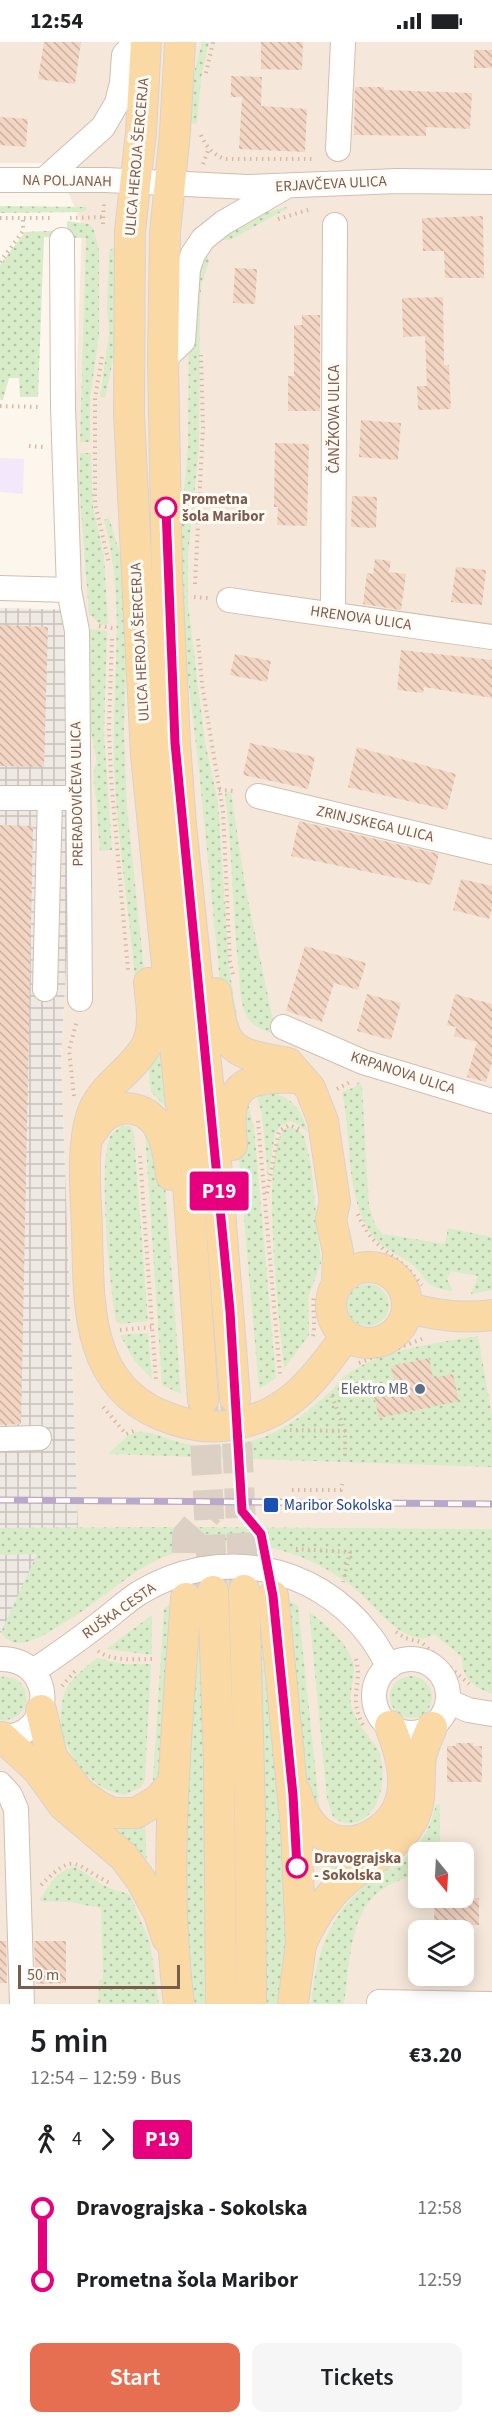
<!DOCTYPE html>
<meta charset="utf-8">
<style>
:root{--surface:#fff;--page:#f6f6f6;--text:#202124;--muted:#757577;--accent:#e76f51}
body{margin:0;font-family:"Source Sans 3",sans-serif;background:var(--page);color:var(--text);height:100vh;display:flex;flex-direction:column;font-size:22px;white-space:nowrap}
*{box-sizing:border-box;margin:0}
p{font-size:20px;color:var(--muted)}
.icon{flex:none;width:33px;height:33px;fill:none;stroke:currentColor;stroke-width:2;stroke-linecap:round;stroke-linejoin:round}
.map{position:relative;height:1962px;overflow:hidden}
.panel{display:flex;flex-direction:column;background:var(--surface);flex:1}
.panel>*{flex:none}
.badge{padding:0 12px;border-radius:4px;font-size:21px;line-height:39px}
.needle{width:39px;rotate:162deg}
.fabs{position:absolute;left:408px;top:1800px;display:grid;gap:12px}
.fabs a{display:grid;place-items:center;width:66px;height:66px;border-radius:12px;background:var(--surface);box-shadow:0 3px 15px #0003;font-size:30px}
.scale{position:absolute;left:18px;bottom:15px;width:162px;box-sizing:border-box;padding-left:6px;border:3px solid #7a5c4d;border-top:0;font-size:16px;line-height:21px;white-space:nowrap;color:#7a5c4d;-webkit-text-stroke:4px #fffaf3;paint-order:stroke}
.map>.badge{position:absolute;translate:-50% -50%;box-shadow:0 0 0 3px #fff}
.legs{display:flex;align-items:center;gap:9px;height:66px;padding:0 30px;font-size:20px}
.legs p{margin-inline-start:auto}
.head{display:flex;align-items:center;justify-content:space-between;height:102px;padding:0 30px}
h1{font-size:33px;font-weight:600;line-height:45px}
.primary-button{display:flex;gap:12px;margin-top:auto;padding:12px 30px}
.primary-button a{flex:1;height:69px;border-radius:12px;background:var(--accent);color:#fff;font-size:24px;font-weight:600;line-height:69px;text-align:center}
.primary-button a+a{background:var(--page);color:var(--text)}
ul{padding:0 30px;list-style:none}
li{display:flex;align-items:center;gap:21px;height:72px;font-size:22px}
li i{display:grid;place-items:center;width:9px;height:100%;margin:0 8px;background:currentColor}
li i::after{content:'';width:15px;height:15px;margin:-8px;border:4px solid;border-radius:50%;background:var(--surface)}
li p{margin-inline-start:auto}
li:first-child i{background:linear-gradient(#0000 50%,currentColor 0)}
li:last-child i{background:linear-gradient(currentColor 50%,#0000 0)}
.status{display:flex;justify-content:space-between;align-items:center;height:42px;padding:0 30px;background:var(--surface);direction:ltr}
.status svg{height:16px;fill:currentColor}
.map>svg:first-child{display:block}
.residential{fill:#f5e8da;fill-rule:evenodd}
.industrial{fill:url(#industrial-grid)}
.education{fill:#f3e8fa}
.green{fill:url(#green-dots)}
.building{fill:url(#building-back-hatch)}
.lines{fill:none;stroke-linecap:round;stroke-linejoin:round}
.major-tunnel{stroke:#dcd0c4;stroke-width:30;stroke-dasharray:30 15;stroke-linecap:butt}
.minor-casing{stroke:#d1beb0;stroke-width:26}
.major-casing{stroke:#dad1cd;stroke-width:32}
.path{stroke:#d9b8a5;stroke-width:4;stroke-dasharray:1.5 4.5;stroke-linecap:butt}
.minor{stroke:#fff;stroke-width:24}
.major{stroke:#fbd9a5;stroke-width:30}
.rail-casing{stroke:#b9a8c9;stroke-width:7}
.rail{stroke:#fffaf3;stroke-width:4.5;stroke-dasharray:14;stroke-linecap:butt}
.line-1-casing{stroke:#fff;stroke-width:14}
.line-1{stroke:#e6007e;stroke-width:9}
.stop-1-dot{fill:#fff;stroke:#e6007e;stroke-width:3}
.service-dot{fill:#5c6f8a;stroke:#fffaf3;stroke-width:2}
.transit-dot{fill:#1a4fb4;stroke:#fffaf3;stroke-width:2}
.labels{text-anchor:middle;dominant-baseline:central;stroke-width:6;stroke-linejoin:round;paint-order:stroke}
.street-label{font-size:15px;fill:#7a5c4d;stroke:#fffaf3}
.stop-label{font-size:15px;font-weight:bold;fill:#7a5c4d;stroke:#fffaf3;text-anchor:start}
.service-label{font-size:15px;fill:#4e5e75;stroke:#fffaf3;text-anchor:end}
.transit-label{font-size:15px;fill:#164399;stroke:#fffaf3;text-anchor:start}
</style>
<div class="status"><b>12:54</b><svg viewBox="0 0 49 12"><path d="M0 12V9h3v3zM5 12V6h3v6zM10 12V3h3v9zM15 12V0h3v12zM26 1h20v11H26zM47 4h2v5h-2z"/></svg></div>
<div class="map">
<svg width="492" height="1962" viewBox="0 0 492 1962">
<defs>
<pattern id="industrial-grid" width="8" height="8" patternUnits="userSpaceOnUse" patternTransform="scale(1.5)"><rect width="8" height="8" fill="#efe9e4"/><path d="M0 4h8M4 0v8" fill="none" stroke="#c7c0bb"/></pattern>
<pattern id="green-dots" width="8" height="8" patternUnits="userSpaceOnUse" patternTransform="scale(1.5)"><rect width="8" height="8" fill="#d8ecc9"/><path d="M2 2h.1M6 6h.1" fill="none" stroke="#b4c2a5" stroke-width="1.8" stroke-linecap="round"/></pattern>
<pattern id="building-back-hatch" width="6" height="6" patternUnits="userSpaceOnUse" patternTransform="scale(1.5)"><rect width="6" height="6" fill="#f3d5c3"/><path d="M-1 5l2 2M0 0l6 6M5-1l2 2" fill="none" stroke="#cab0a1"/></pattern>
</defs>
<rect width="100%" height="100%" fill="#fdf6ec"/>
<path class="residential" d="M0,0H492V1962H0V1590L30,1599L55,1587L81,1568L61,1017L81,658L74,413L82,183L56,121H0ZM418,1810H464V1856H418ZM418,1888H464V1934H418Z"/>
<path class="industrial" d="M0,566L80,568L81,658L61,1017L81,1568L40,1595L20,1601L6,1596L0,1590Z"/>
<path class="education" d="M0,416L24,417L23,452L0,450Z"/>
<g class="green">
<path d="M202,0H209L201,36L197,82L188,81L193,35Z"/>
<path d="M0,164L87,165V168L81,170L0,171Z"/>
<path d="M287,165L288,166L230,198H223L218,195L256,173Z"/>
<path d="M67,179L89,182L94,188L99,209V294L90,356V400H80L86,196L44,195L38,355H20L19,336H9L3,358H0V223L25,190L67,188Z"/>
<path d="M118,204L115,308L105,356L100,355L109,292L107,265L109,212L110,208Z"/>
<path d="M205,210L209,219L201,245L200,263L199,406L188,512V562L205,700L218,760L229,926L240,991L220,940L199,728L185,611L178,512L188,406L189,267Z"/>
<path d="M80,411H91L93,465L104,514L108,582L101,583L89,572L79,441Z"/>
<path d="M109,476L124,525L127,594L124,689L127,766L147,955L138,980C134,895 118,811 114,727C111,642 127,561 104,478Z"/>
<path d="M90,587L107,589L104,690L112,808L100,809C99,795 97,781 97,766C97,751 89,734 97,720L91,690Z"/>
<path d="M227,750H231L246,849L276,992C267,990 254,985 249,978C240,966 240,944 239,930C232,870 233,811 225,751Z"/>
<path d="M158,991L167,1066L151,1050L148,1022Z"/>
<path d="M359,1039L362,1045L369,1164L376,1184L383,1192L445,1202L448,1186L492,1195V1248L471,1252L478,1234L451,1229L447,1237L453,1249C418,1244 431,1237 409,1220C398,1212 384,1207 375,1197C343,1157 353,1097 342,1050L355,1045Z"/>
<path d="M272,1051C294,1055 302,1071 308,1090L292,1079L281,1083L275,1092L268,1136L262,1072L257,1055Z"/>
<path d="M247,1058L254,1085L276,1336L259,1347L236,1087Z"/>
<path d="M122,1084H131L134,1093L148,1279L121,1282L116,1279C110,1250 97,1116 111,1093C114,1089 118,1087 122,1084Z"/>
<path d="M287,1085L297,1087L304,1094L311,1123L321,1221L308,1256L309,1293L284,1327C281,1289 257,1104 287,1085Z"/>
<path d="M145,1091L163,1116L181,1352L162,1343Z"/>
<circle cx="368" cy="1263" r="21"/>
<path d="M148,1291L152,1337L134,1318L120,1293Z"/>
<path d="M478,1294L492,1374V1425L108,1412C116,1405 127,1392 137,1390C153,1388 178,1402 195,1404C213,1407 236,1402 254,1398C283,1390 309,1369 331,1349C335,1345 339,1339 343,1335C379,1308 436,1301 478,1294Z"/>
<path d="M180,1485L492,1487V1652C474,1645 461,1636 462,1615L434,1592L424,1597C395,1594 379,1568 359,1550C314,1511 248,1491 189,1506C172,1511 154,1518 139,1528C114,1544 45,1602 19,1601C11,1601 5,1596 1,1590L37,1512L0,1513V1486Z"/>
<path d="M256,1550L270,1602L289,1905L282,1962H261Z"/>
<path d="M282,1556L298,1563L321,1781L306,1760Z"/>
<path d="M180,1558L170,1711L152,1752L164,1566Z"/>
<path d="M197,1560H203L209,1962H188L183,1752Z"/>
<path d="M309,1570C326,1582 344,1598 352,1617C358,1632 348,1648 351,1663C356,1681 367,1691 377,1706C388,1725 383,1771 359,1779C349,1783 341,1781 333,1775L327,1757Z"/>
<path d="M152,1573V1613L106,1607Z"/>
<path d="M97,1616L124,1622H151L145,1738L141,1745L125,1753C95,1750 70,1719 62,1691C59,1680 61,1660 65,1650C70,1636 86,1625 97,1616Z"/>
<circle cx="411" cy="1655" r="21"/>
<path d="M0,1635C35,1631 35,1681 0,1678Z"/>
<path d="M440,1762V1810H418V1821H414L413,1832C401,1838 386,1843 376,1852C348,1878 350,1927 344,1962H311C315,1923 324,1886 352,1856C388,1818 420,1824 436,1763Z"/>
<path d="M145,1779L147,1828L105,1781Z"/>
<path d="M324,1808L362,1809L324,1841Z"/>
<path d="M74,1825C88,1830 97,1842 112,1847C119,1850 124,1849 130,1853L150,1901L159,1962H98L99,1938L103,1937L101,1866L69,1860L39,1859C48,1845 57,1828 74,1825Z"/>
</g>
<g class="building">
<path d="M44,0H81L75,42L38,37Z"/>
<path d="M261,0H303L302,28L261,27Z"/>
<rect x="474" y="8" width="18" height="18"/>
<path d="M231,34L262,35L261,64L307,67L305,110L239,107L242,55H231Z"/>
<path d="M355,45H384V48L472,51L470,87L426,85V94L354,93Z"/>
<path d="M0,75L28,77L26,105L0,103Z"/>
<path d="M483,174L484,236H445L444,209H423L422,176Z"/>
<path d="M235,226L257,227L255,262L233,261Z"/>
<path d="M443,255L444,323H449L451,367L418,368L417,344H427L425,294L403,295L402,256Z"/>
<path d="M302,273H320V369H288V334H294V283H302Z"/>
<path d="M361,378L401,381L398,418L359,415Z"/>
<path d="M275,401L309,402L307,484L277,483L278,465H274Z"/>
<path d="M352,454L377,455L376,486L351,485Z"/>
<path d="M375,517L391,519L389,530L406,532L401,568L363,562L367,531L373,532Z"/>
<path d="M456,525L486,528L482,563L451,560Z"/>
<path d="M0,583L48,585L44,725L0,724Z"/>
<path d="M401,608L492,618V656L424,645L423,651L397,648Z"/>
<path d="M235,612L271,619L267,640L230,633Z"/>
<path d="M250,701L315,715L308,747L243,733Z"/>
<path d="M357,705L456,732L447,768L348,745Z"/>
<path d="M299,779L439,812L431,843L291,814Z"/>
<path d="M0,783L33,784L21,1382L0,1383Z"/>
<path d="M461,837L492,844V866L489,877L453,868Z"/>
<path d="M305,904L366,921L358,948L334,941L322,980L286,969Z"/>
<path d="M367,952L401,961L391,998L357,989Z"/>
<path d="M455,952L492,962V1020L486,1040L467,1035L477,1000L454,994L456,985L447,983Z"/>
<path d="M429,1316L433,1336L453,1332L459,1359L379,1376L373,1349L395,1344L391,1324Z"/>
<path d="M456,1701H473V1704H482V1740H447V1704H456Z"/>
<rect x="434" y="1856" width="45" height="27"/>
<path d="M0,1899H6L7,1941H0Z"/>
<path d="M34,1899H66V1941L36,1942Z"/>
</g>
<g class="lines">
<g class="major-tunnel">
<path d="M235,1356L244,1548"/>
<path d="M203,1358L213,1549"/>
<path d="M186,1556L187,1494L209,1469"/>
</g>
<defs>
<g id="minor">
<path d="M338,107L343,0"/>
<path d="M0,138H106L247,145L398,139L492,140"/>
<path d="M44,138L103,85L117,61L122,41L124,13L136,0"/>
<path d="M62,198L63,365L69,548L77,589L80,957"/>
<path d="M163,318L183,299L188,227L193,212L203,197L223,181L285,145"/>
<path d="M0,546L69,548"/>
<path d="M229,558L492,595"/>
<path d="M333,572L335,183"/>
<path d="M258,754L492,810"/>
<path d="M0,756H66"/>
<path d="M45,947L50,756"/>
<path d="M283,985L363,1020L492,1059"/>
<path d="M0,1397L39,1396"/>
<path d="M0,1617C57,1616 56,1697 0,1695"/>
<circle cx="411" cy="1654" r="37"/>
<path d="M33,1629C56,1614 78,1598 99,1582C113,1572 125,1560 139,1551C216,1504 315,1520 370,1594C377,1603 383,1614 389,1625"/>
<path d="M448,1659L468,1668L492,1672"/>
<path d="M0,1742L10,1753L16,1767L22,1962"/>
<path d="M379,1960L489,1962"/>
</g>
<g id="major">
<path d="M146,0L141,90L130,189L129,372L146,713L186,1113L203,1358"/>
<path d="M180,0L175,90L165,191L163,318L167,536L175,701L181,783L215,1107L235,1356"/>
<path d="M149,941C151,961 156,985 146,1004C131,1031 100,1044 91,1075C81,1110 86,1152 87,1188C89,1258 84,1341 161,1373C184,1383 207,1387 232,1383C290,1373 313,1338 346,1294"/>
<path d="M216,951C224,1010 232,1011 288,1021L310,1046L323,1079L335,1160L331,1177L338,1210L337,1242"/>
<path d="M87,1096C93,1089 98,1079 105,1074C125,1060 149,1066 160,1088C168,1101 169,1118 171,1133"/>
<path d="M232,1103C229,1073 226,1041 265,1037C276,1035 288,1036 299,1036"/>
<circle cx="369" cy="1263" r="38"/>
<path d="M407,1266C437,1273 462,1277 492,1273"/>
<path d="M244,1548L250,1769L251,1962"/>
<path d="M213,1549L219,1720L221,1962"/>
<path d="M273,1554L296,1786L301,1902L293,1962"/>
<path d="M41,1668L52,1715L80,1751L100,1765L113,1771H136L158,1758L173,1741"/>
<path d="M2,1695L37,1727L63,1763L124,1815L141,1838L159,1871L167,1896"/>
<path d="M296,1751C302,1770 312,1790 332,1797C360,1807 394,1785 401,1757C407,1734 399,1706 390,1684"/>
<path d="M301,1902C313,1877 325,1856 346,1838C367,1820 398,1805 412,1779C423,1760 418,1737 421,1715C423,1704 428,1695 432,1685"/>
<path d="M179,1962C162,1828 177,1690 186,1556"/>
</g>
</defs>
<use href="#minor" class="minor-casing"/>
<use href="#major" class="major-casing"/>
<g class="path">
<path d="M206,31L213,0"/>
<path d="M201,93C206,105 213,112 224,117H314"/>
<path d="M203,122L209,106"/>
<path d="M0,176H53"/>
<path d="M70,176L103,175"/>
<path d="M278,177L311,167"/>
<path d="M103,182L104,159"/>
<path d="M0,220L23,189V177"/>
<path d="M102,315L95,356V462L109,521"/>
<path d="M0,364L41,365"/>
<path d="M29,404L43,405"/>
<path d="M195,542L203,385L201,313"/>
<path d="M194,555L208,556"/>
<path d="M99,584L113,586"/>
<path d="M112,597L109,687L111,736L128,928"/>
<path d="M198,597L202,642L223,769L230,920L233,932"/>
<path d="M219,748L236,749"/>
<path d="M337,1047L352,1039"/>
<path d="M74,1054L69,1008L77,979"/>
<path d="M258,1079L280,1332"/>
<path d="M140,1114L156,1339"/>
<path d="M267,1151L279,1089L289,1083L299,1087"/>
<path d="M358,1172C369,1201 384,1206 406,1225C412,1230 416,1237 422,1243"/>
<path d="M120,1288L153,1285"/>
<path d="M313,1294C316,1280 312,1268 314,1254"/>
<path d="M359,1321L422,1297"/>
<path d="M332,1354L345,1389V1414"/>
<path d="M103,1365L126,1392L136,1388"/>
<path d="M290,1388L345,1389"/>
<path d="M292,1448H341L342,1442"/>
<path d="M296,1507L350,1510L343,1540"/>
<path d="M396,1590L405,1596L421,1600L469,1642"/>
<path d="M98,1609C112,1620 139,1617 156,1617"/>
<path d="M356,1617C363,1643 347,1655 364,1685"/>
<path d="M62,1644L75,1629"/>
<path d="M41,1843C77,1807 73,1824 112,1842"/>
</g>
<use href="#minor" class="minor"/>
<use href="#major" class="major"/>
<defs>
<path id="rail" d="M0,1458L492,1462"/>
</defs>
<use href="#rail" class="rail-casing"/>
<use href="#rail" class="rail"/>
</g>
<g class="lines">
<defs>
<path id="line-1" d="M166,466L175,701L230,1269L242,1469L261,1492L273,1554L293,1753L297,1825"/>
</defs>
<use href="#line-1" class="line-1-casing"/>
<use href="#line-1" class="line-1"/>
</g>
<g class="stop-1-dot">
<circle cx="166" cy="466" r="10"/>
<circle cx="297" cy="1825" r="10"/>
</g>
<circle class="service-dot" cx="420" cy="1347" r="6"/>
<rect class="transit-dot" x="263" y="1455" width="16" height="16" rx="3"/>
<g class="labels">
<g class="street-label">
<text transform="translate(137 115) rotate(-85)">ULICA HEROJA ŠERCERJA</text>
<text transform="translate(67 139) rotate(1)">NA POLJANAH</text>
<text transform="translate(331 142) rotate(-3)">ERJAVČEVA ULICA</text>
<text transform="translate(334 377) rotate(-90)">ČANŽKOVA ULICA</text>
<text transform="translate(361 576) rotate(8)">HRENOVA ULICA</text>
<text transform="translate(140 600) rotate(-93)">ULICA HEROJA ŠERCERJA</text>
<text transform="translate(77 752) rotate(-91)">PRERADOVIČEVA ULICA</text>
<text transform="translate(375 782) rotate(13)">ZRINJSKEGA ULICA</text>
<text transform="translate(403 1031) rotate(18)">KRPANOVA ULICA</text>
<text transform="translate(119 1569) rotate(-35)">RUŠKA CESTA</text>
</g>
<g class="stop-label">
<text x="182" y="457">Prometna<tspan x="182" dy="17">šola Maribor</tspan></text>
<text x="314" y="1816">Dravograjska<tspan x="314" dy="17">- Sokolska</tspan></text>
</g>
<g class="service-label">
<text x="408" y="1347">Elektro MB</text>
</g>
<g class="transit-label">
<text x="284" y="1463">Maribor Sokolska</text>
</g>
</g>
</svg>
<div class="fabs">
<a><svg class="needle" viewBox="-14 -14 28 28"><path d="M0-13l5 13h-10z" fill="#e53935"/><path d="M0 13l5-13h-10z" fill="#757577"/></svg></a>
<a><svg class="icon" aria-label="layers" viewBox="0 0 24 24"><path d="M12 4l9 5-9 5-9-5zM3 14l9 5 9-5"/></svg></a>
</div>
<div class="scale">50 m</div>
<b class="badge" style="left:219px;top:1149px;background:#e6007e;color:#fff">P19</b>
</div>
<section class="panel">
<div class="head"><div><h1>5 min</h1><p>12:54 – 12:59 · Bus</p></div><b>€3.20</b></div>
<div class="legs"><svg class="icon" aria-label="walk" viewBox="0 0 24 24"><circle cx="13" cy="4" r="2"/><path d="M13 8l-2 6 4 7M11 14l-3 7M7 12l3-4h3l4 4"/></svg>4<svg class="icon" aria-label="forward" viewBox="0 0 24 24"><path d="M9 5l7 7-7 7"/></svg><b class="badge" style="background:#e6007e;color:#fff">P19</b></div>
<ul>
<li><i style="color:#e6007e"></i><b>Dravograjska - Sokolska</b><p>12:58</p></li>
<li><i style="color:#e6007e"></i><b>Prometna šola Maribor</b><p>12:59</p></li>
</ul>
<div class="primary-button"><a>Start</a><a>Tickets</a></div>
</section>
